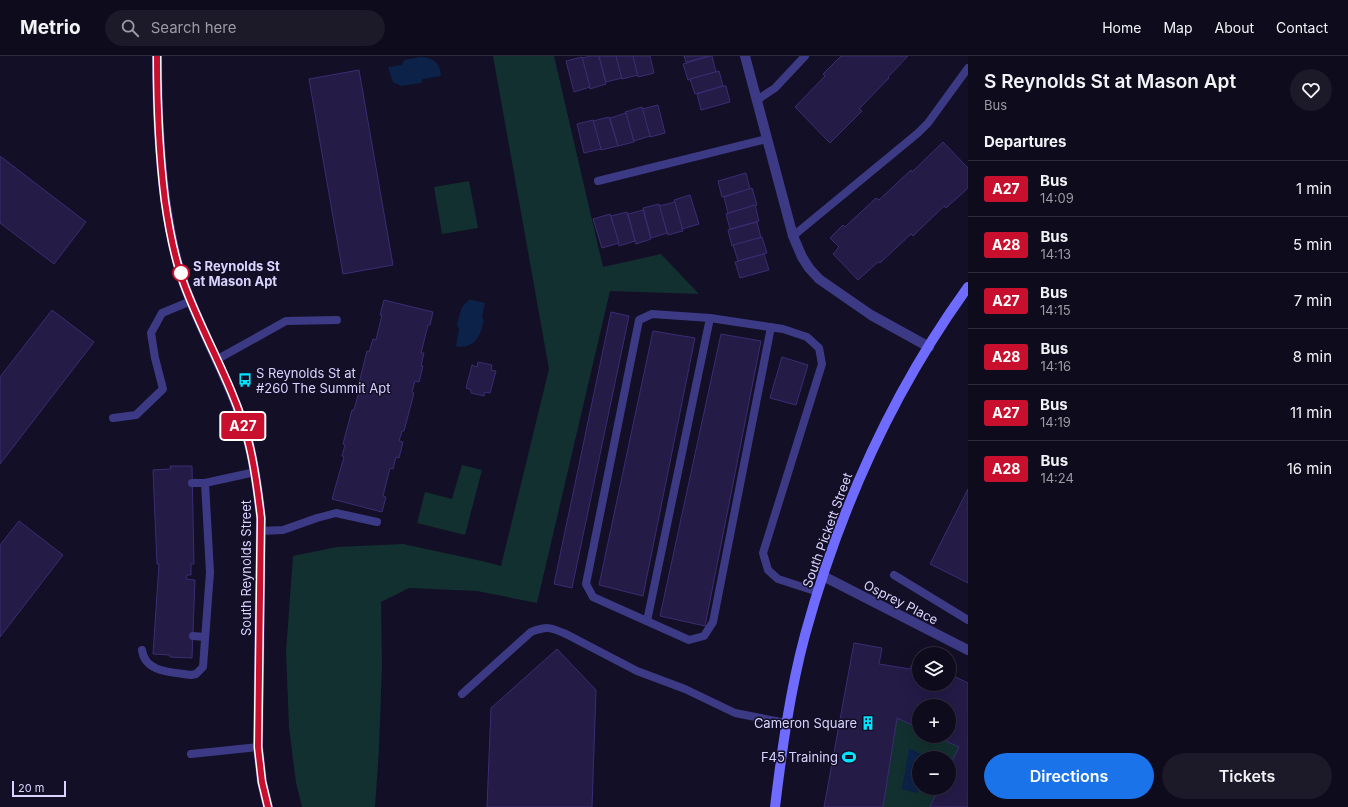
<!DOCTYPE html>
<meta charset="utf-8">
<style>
:root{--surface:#0e0b1c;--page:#1c1929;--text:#f1f3f6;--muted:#9b9ba3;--line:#2e2b3b;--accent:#1a73e8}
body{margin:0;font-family:Inter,sans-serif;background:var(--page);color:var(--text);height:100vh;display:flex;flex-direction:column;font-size:15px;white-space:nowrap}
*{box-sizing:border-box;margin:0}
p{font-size:13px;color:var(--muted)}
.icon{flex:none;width:22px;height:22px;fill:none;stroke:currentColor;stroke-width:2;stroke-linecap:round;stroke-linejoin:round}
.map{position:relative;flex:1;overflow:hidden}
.side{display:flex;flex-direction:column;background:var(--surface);width:380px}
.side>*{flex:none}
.badge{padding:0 8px;border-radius:3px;font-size:14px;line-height:26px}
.buttons{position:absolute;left:912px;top:591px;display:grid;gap:8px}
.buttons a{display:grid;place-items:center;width:44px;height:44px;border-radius:50%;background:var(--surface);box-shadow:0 4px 16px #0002,0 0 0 1px var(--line);font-size:20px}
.scale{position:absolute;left:12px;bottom:10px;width:54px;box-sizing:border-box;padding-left:4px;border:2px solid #d9d4ff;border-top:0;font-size:11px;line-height:14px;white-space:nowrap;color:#d9d4ff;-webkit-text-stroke:3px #130f26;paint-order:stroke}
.map>.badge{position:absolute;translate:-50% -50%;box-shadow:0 0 0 2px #fff}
h2{padding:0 16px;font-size:15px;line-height:36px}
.round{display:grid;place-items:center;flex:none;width:42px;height:42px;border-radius:21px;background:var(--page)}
.head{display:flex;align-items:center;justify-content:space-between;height:68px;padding:0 16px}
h1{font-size:19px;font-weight:600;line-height:30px}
.primary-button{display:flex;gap:8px;margin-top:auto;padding:8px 16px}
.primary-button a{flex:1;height:46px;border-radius:24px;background:var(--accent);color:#fff;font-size:16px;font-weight:600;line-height:46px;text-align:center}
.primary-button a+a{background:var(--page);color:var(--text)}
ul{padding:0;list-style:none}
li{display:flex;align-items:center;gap:12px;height:56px;padding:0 16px;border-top:1px solid var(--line)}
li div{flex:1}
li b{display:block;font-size:15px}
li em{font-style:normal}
li .badge{min-width:44px;font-weight:700;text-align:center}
header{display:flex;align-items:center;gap:24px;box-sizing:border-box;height:56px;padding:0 20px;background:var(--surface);border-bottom:1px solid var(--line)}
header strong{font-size:19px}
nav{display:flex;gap:22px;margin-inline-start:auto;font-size:14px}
.search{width:280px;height:36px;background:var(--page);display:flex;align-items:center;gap:10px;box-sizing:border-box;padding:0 14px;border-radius:22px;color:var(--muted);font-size:15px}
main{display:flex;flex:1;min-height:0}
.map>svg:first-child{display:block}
.green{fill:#12302f}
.water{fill:#0c2248}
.building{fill:#241b47;stroke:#3b2d73}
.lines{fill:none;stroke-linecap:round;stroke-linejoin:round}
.service{stroke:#3d3a85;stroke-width:8}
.minor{stroke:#3d3a85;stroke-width:10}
.tertiary{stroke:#3d3a85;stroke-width:10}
.secondary{stroke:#6f6bff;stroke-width:10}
.line-casing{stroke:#fff;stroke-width:9}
.line{stroke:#c8102e;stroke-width:6}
.stop-dot{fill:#fff;stroke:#c8102e;stroke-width:2}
.labels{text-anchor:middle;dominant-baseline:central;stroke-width:3;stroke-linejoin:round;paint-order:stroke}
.stop-label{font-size:13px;font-weight:bold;fill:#d9d4ff;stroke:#130f26;text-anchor:start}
.poi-label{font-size:13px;fill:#d9d4ff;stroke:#130f26;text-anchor:end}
.street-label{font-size:13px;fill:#d9d4ff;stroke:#130f26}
</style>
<header>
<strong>Metrio</strong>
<div class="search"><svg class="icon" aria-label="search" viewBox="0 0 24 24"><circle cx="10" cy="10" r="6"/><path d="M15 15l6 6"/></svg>Search here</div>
<nav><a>Home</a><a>Map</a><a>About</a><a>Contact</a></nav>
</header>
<main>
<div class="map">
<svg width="968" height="751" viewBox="0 0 968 751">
<rect width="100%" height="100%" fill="#130f26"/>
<g class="green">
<path d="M493,0H554L603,211L661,198L699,238L610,235L537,547L477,535L409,532L381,546L382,610L379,693L375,751H302L296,727L289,671L286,596L293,500L337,491L403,488L482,505L501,510L549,313Z"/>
<path d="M469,125L478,172L442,178L434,131Z"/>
<path d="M462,409L482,414L465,479L417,467L425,436L452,443Z"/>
<path d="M897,662L919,672V680H935L959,691L949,711V702H919V732H939L930,751H883Z"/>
</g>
<g class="water">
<path d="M420,1C433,1 440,7 441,20L423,23L421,27L401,30L393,26L388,11L402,9L404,4Z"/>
<path d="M469,244H473L485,247L482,261L484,264C480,280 477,291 457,291L456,289L459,273L457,268L462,251Z"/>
<path d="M909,692L928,702H919V732L917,737L902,733Z"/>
</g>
<g class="building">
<path d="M591,0H599L606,28L590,33L582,2Z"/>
<path d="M599,0H616L622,22L606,26Z"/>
<path d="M616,0H633L638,19L622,23Z"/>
<path d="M633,0H650L654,17L638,21Z"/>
<path d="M684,0H710L686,6Z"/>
<path d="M710,0H712L716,16L688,24L683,8Z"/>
<path d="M841,0H908L888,21L889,22L859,53L862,55L830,87L795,51L825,20L823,18Z"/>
<path d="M582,1L590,31L574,36L566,5Z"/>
<path d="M359,14L393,209L343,218L309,23Z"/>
<path d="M719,15L723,30L695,38L690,23Z"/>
<path d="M723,30H726L730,46L701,54L697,38Z"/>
<path d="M658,49L665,77L650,81L642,53Z"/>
<path d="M642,51L650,80L634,85L625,56Z"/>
<path d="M626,57L634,86L618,90L610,62Z"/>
<path d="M609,61L618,90L601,94L593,65Z"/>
<path d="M593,64L601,93L584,97L577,68Z"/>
<path d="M943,86L968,112V132L946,152L944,150L913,180L911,178L880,207L878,206L858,224L833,198L839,191L830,182L843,169L845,171L876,142L879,144L911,114L912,116Z"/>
<path d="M0,100L86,166L54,208L0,167Z"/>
<path d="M746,117L750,133L722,141L718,125Z"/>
<path d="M752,132L757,149L728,157L724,141Z"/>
<path d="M690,139L699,168L682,173L674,144Z"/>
<path d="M675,146L683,175L668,179L659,150Z"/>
<path d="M659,148L667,177L651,182L643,152Z"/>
<path d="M755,149L759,165L730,173L726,158Z"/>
<path d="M643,154L651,183L636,188L628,158Z"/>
<path d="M627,156L635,185L619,190L611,160Z"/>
<path d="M610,158L619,187L602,192L593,163Z"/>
<path d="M757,166L761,182L732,190L728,174Z"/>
<path d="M762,181L767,197L738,205L733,189Z"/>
<path d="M764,198L769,214L740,222L735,206Z"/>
<path d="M384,244L433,256L430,269H428L421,297H424L421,310H423L419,326L415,325L412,336L414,337L404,375H402L399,385L403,386L399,402L396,401L393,413L390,412L383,440L386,441L382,456L332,443L344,401L342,400L345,389L343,388L352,354H354L360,332L358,331L367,295L369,296L373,283L376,284L382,259H380Z"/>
<path d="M52,254L94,286L0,408V321Z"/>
<path d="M611,256L629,260L572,532L554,528Z"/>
<path d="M653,275L695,282L643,540L599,529Z"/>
<path d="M721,278L761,285L705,570L660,560Z"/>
<path d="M782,301L808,309L796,349L770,342Z"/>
<path d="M478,306L492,309L491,314L496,315L490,337L485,336L484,340L471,337V334L466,332L472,309L477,311Z"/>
<path d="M170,410H192L194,508H191V519H187L186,523L195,524L192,602L170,601V599L153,598L159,508H157L153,414L171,413Z"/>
<path d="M968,433V527L930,508Z"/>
<path d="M19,465L63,499L0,581V489Z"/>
<path d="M854,587L882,592L879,608L910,613L916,601L919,603V628H949V618L968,627V751H930L939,732H949V711L959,691L935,680H949V650H919V672L897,662L883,751H824Z"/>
<path d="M557,593L596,634L592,751H487L491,652Z"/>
</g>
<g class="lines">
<g class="service">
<path d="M757,44L775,32L805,0"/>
<path d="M598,125L767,83"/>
<path d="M793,180L918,77L928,67L968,12"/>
<path d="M771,271L713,566L704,580L689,584L593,541L586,528L639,264L652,258L710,262L783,273L807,281L819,292L822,308L763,497L768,514L778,523L818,536"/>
<path d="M216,304L286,265L337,264"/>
<path d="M113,362L136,359L163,333L155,302L151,277L162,257L191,245"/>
<path d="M192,427H205"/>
<path d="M261,475L283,474L317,462L336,457L377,466"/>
<path d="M894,519L968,564"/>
<path d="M647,565L710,262"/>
<path d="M193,580L205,581"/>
<path d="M142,594C145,617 172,616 191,619L196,618L203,611L210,516L205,427L255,416"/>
<path d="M462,638L531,576C547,570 550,571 566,578L637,615L685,633L735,657L786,667"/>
<path d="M191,698L258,691"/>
</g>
<g class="minor">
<path d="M745,0L793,180L802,201L809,212L819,223L871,259L929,291"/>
<path d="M823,520L968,594"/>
</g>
<path class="tertiary" d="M157,0C157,48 159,95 165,142C169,171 174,200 184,228C203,280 233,330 248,384C255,410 258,436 261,462L258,691L262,726L268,751"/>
<path class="secondary" d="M775,751C782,693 790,635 805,579C839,455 893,335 968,231"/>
</g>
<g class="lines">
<defs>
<path id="line" d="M157,0C157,49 159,97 165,145C169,173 174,201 184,228C203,280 234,330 248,384C255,410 258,436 261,462L258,691L262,726L268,751"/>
</defs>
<use href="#line" class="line-casing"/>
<use href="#line" class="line"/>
</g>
<defs>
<symbol id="bus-bare" viewBox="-9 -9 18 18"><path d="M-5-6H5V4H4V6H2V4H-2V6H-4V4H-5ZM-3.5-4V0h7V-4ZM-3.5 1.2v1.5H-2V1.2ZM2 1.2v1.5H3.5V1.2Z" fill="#00e5ff" stroke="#130f26" stroke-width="2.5" paint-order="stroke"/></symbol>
<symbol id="building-bare" viewBox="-9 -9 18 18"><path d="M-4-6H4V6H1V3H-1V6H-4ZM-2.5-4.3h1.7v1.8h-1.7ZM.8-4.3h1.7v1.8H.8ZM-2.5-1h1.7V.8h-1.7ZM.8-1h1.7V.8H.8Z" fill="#00e5ff" stroke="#130f26" stroke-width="2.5" paint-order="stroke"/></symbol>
<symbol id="stadium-bare" viewBox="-9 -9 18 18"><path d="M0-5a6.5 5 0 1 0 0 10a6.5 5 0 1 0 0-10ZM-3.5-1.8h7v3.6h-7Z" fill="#00e5ff" stroke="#130f26" stroke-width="2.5" paint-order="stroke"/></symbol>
</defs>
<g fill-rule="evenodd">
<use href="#bus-bare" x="235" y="314" width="20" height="20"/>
<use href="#building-bare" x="858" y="657" width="20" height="20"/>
<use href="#stadium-bare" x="839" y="691" width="20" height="20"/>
</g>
<circle class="stop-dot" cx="181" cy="217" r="8"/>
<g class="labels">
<g class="stop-label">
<text x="193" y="210">S Reynolds St<tspan x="193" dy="15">at Mason Apt</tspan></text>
</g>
<g class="poi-label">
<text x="256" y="317" text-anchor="start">S Reynolds St at<tspan x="256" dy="15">#260 The Summit Apt</tspan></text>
<text x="857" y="667">Cameron Square</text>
<text x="838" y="701">F45 Training</text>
</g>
<g class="street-label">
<text transform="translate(827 474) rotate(-70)">South Pickett Street</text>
<text transform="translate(246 512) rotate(-90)">South Reynolds Street</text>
<text transform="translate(901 546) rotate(27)">Osprey Place</text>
</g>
</g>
</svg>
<div class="buttons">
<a><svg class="icon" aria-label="layers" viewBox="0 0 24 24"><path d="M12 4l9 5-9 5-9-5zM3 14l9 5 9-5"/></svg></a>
<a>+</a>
<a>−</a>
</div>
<div class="scale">20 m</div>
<b class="badge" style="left:243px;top:370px;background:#c8102e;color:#fff">A27</b>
</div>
<section class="side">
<div class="head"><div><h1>S Reynolds St at Mason Apt</h1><p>Bus</p></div><a class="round"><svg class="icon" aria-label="heart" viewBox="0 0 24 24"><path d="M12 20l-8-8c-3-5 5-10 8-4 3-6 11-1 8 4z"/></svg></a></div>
<h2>Departures</h2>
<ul>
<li><span class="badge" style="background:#c8102e;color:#fff">A27</span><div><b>Bus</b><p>14:09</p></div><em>1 min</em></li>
<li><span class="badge" style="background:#c8102e;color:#fff">A28</span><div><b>Bus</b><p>14:13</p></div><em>5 min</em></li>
<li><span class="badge" style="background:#c8102e;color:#fff">A27</span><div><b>Bus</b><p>14:15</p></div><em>7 min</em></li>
<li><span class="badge" style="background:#c8102e;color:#fff">A28</span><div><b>Bus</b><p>14:16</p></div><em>8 min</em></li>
<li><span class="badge" style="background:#c8102e;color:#fff">A27</span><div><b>Bus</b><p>14:19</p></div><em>11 min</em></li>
<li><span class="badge" style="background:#c8102e;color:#fff">A28</span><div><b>Bus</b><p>14:24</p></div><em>16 min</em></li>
</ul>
<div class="primary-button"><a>Directions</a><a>Tickets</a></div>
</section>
</main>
